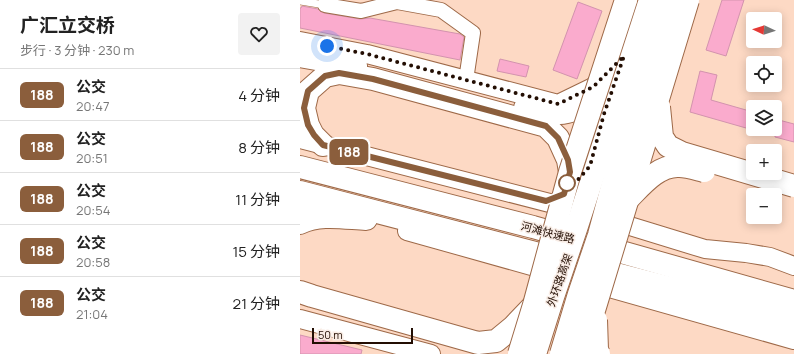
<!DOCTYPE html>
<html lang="zh">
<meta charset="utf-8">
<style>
:root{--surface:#fff;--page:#f2f2f2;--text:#222;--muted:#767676;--line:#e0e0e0}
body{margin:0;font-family:Manrope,"Noto Sans SC",sans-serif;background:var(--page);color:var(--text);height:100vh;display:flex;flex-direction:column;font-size:15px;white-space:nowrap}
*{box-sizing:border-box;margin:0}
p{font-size:13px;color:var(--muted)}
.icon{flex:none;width:22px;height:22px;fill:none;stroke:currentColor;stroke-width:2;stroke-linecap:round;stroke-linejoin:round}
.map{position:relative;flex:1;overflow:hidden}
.side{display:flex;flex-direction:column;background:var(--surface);width:300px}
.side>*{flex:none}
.badge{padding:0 8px;border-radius:6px;font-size:14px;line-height:26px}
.needle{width:26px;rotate:274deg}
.buttons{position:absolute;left:446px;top:12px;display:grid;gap:8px}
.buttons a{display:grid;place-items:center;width:36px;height:36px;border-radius:4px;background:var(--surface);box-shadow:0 2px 10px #0003;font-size:20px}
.scale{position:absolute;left:12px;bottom:10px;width:101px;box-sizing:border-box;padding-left:4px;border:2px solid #230e03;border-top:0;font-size:11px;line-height:14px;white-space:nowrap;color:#230e03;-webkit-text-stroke:3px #f8ece5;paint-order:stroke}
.you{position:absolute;width:20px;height:20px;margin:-10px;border:3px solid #fff;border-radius:50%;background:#1a73e8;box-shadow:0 0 0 6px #1a73e833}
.map>.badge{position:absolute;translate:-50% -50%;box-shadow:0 0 0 2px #fff}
.round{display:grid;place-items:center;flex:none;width:42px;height:42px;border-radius:4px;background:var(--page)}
.head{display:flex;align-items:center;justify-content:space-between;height:68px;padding:0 20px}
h1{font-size:19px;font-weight:700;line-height:30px}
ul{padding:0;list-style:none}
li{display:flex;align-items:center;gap:12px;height:52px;padding:0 20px;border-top:1px solid var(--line)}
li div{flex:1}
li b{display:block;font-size:15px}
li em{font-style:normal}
li .badge{min-width:44px;font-weight:700;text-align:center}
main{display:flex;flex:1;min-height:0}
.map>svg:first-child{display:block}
.building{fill:#faabcd;stroke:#d393ae}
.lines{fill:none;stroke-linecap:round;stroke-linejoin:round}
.service-casing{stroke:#9e6948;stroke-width:8}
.minor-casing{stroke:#9e6948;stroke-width:16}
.tertiary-casing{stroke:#9e6948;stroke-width:20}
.trunk-casing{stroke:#9e6948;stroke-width:24}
.service{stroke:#fff;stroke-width:7}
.minor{stroke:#fff;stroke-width:14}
.tertiary{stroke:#fff;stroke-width:18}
.trunk{stroke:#fff;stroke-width:22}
.trunk-bridge-casing{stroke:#9e6948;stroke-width:24;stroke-linecap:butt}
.trunk-bridge{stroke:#fff;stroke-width:22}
.line-casing{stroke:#fff;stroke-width:9}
.line{stroke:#8b5e3c;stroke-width:6}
.walk{stroke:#230e03;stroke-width:4;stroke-dasharray:0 7.2}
.stop-dot{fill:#fff;stroke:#8b5e3c;stroke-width:2}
.labels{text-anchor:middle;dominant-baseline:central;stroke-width:3;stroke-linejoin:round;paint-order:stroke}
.street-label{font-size:11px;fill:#230e03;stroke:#f8ece5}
</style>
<main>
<section class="side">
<div class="head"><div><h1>广汇立交桥</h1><p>步行 · 3 分钟 · 230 m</p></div><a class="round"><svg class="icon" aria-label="heart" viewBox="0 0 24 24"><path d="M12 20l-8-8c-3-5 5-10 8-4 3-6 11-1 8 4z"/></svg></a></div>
<ul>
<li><span class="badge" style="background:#8b5e3c;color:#fff">188</span><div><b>公交</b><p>20:47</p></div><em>4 分钟</em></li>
<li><span class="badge" style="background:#8b5e3c;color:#fff">188</span><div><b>公交</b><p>20:51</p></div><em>8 分钟</em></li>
<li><span class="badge" style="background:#8b5e3c;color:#fff">188</span><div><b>公交</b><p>20:54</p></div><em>11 分钟</em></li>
<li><span class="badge" style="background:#8b5e3c;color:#fff">188</span><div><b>公交</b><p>20:58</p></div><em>15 分钟</em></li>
<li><span class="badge" style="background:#8b5e3c;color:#fff">188</span><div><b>公交</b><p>21:04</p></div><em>21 分钟</em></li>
</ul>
</section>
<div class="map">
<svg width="494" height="354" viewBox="0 0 494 354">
<rect width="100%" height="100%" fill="#fdd9c4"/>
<g class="building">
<path d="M422,0H444L426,56L406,50Z"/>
<path d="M278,2L302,11L277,79L253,70Z"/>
<path d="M2,6L18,9L24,13L60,19L70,18L160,34L164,37L160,60L0,28V8H1Z"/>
<path d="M200,59L229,66L226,77L197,71Z"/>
<path d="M400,71L417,75L411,100L453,112V130L390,112Z"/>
<path d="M475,119L494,124V142L475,137Z"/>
<path d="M0,335L62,350L61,354H0Z"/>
</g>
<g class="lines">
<defs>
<path id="service" d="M0,1L25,5"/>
<path id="minor" d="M26,0L25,5L61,11L97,2L141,10L173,33L166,80"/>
<g id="tertiary">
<path d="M0,41L67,54L258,104L293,87L324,56"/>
<path d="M0,139L273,209"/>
<path d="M0,204L36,212"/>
<path d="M307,219L405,249L446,253L470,257L494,266"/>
<path d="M107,231L494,340"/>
<path d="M0,319L131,354"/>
</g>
<g id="trunk">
<path d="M0,56L56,66"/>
<path d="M225,108C254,116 273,117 296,95"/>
<path d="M23,145L13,135L8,125L4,108L8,91L25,76L39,73L73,79L246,126L258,138L268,160L270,172"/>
<path d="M0,167L233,227L494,301"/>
<path d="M0,192L397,295L494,322"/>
<path d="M0,223C19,213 45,218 66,219"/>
<path d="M0,292L12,296L178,343L196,341L213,327L234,305"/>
</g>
</defs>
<use href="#service" class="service-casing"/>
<use href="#minor" class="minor-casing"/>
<use href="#tertiary" class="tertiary-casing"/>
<use href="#trunk" class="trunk-casing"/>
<use href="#service" class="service"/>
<use href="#minor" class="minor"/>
<use href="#tertiary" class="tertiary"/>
<use href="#trunk" class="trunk"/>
<defs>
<g id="trunk-bridge">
<path d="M359,107L362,137L368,146L382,153L494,186"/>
<path d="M328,199C342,185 358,165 379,166C387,166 396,169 404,171"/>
<path d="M296,320L297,350L299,354"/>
<path d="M219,354L234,305L270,172L326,0"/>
<path d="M235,354L253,297L276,229L350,0"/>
<path d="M261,354L279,294L299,235L333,110L368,0"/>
<path d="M280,354L295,307L388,0"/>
</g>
</defs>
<use href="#trunk-bridge" class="trunk-bridge-casing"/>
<use href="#trunk-bridge" class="trunk-bridge"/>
</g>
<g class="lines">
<defs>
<path id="line" d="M39,73L73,79L246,126L258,138L268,160L270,172L264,194L246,201L23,145L14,135L8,125L4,108L8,91L25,76Z"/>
</defs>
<use href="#line" class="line-casing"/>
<use href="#line" class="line"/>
<path class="walk" d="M27,46L67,54L258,104L293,87L324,56L304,114L290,166L276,182L267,183"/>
</g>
<circle class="stop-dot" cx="267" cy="183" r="8"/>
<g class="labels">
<g class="street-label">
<text transform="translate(248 232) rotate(15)">河滩快速路</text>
<text transform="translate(259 280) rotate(-71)">外环路高架</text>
</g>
</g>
</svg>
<div class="buttons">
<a><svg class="needle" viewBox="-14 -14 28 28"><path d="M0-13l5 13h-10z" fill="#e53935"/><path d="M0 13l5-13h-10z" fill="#767676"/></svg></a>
<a><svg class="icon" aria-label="locate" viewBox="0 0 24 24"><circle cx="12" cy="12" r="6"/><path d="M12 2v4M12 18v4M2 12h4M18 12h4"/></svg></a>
<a><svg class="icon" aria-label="layers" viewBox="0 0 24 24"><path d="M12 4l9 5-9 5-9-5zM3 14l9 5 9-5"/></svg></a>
<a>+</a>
<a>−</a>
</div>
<div class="scale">50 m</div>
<div class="you" style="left:27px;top:46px"></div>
<b class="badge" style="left:49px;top:152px;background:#8b5e3c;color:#fff">188</b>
</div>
</main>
